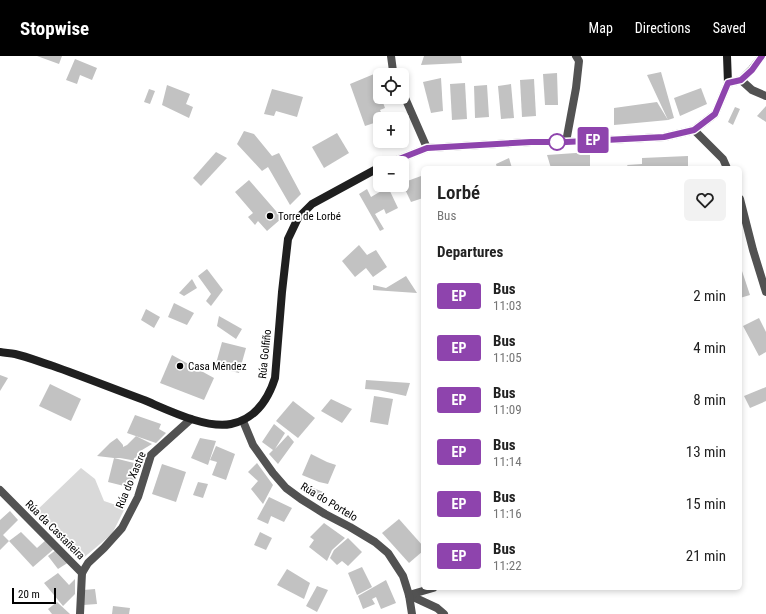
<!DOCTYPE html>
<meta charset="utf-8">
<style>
:root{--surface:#fff;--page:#f2f2f2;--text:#222;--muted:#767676;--accent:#000}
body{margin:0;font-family:"Roboto Condensed",sans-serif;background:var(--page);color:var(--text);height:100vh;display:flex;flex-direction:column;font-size:15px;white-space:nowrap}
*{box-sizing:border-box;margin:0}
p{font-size:13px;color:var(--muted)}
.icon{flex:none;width:22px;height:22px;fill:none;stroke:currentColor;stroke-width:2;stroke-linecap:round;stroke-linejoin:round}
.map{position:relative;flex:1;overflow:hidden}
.sheet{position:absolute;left:421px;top:110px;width:321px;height:424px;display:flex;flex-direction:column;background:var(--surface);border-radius:6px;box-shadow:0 2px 6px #0003}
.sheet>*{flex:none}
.badge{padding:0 8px;border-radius:3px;font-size:14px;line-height:26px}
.buttons{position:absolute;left:373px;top:12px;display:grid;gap:8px}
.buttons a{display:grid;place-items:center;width:36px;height:36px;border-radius:6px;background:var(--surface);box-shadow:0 2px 6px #0003;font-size:20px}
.scale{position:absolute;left:12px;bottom:10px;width:44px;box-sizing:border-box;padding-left:4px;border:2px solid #000;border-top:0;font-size:11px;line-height:14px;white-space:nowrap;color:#000;-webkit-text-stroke:3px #fff;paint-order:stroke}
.map>.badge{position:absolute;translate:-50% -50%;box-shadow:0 0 0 2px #fff}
h2{padding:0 16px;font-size:15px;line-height:36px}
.round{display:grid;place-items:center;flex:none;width:42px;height:42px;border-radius:6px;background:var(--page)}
.overview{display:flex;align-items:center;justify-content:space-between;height:68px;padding:0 16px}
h1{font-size:19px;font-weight:600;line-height:30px}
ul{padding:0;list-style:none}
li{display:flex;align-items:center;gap:12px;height:52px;padding:0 16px}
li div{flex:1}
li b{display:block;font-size:15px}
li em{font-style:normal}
li .badge{min-width:44px;font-weight:700;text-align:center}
header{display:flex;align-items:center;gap:24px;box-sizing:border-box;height:56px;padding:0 20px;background:var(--accent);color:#fff}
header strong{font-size:19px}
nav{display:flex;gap:22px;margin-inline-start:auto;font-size:14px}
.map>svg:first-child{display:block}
.green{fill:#d9d9d9}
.building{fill:#c2c2c2}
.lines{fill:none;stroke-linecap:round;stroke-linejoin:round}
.minor{stroke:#525252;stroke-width:8}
.tertiary{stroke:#525252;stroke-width:8}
.secondary{stroke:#1f1f1f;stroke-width:8}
.line-casing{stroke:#fff;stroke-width:9}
.line{stroke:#8e44ad;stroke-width:6}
.stop-dot{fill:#fff;stroke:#8e44ad;stroke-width:2}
.poi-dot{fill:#000;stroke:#fff;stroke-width:1.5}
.labels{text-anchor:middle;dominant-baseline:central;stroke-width:3.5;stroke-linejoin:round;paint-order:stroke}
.poi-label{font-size:11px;fill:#000;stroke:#fff;text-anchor:start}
.street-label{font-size:11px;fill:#000;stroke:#fff}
</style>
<header>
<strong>Stopwise</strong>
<nav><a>Map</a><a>Directions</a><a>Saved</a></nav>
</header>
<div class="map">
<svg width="766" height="558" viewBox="0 0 766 558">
<rect width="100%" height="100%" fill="#fff"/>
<path class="green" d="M81,412L95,423L104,445L125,452L112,478L82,503L34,457Z"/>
<g class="building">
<path d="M37,0H62L59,8Z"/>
<path d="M424,0H461L462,7L421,9Z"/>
<path d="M75,3L97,12L92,24L80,19L77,28L66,24Z"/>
<path d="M661,16L674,62L668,64L636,67L614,69V52L657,46L668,64L647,19Z"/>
<path d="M557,17L558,49H545L543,18Z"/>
<path d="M374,18L380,38V41H381L385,52L380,54L384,63H380V65L365,70L350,28Z"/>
<path d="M441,22L443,55L431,57L423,26Z"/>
<path d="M534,23L536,60L522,61L520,24Z"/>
<path d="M465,27L467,63L452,64L450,28Z"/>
<path d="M511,28L514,62L501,63L498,30Z"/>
<path d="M167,29L190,38L186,48L193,51L189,62L162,49Z"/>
<path d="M487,29L489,61L475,62L474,30Z"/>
<path d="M701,32L707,48L680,60L674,42Z"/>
<path d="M149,33L155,35L150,48L144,46Z"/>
<path d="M272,33L303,41L297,61L276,55L274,60L264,58Z"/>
<path d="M766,50V66L757,60Z"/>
<path d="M735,51L740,53L733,69L728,66Z"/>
<path d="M244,75L254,78L272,100L279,97L301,138L290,149L268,111L262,115L237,88Z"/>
<path d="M337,77L349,97L324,112L312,91Z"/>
<path d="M216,96L227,102L201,130L193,122Z"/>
<path d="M590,96V112H551L547,99Z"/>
<path d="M688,100V112H629L627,109L642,108V102Z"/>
<path d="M509,102L512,112H497L496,108Z"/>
<path d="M421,120L423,125V142L411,146L402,127Z"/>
<path d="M249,124L282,162L267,175L258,165L255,169L248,161L253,157L235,136Z"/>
<path d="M388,131L398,152L386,158L384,153L375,158L384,173L380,175L359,138L367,133L371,141Z"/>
<path d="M359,189L367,199L376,194L387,211L373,221L366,212L355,221L342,205Z"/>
<path d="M740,209L750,239L740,242Z"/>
<path d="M207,213L223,234L211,250L206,245L211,238L198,220Z"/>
<path d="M406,220L417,237L373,234V229L386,232Z"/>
<path d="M192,223L197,232L184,240L179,237Z"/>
<path d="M174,247L194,257L187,269L168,261Z"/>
<path d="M146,253L160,261L154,272L141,264Z"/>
<path d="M219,260L242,273L236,283L217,270Z"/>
<path d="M759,262L766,276V296L759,300L743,270Z"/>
<path d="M222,286L246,292L239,317L215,311Z"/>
<path d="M172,299L214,322L204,344L160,327Z"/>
<path d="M0,319L8,322L0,335Z"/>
<path d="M366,324L410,327L406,340L378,334L365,333Z"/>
<path d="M50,328L81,343L71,365L39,350Z"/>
<path d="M766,331V345L750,352L744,340Z"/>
<path d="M374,340L393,343L388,369L370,366Z"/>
<path d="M331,343L352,353L342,367L321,355Z"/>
<path d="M293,345L315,362L298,382L276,365Z"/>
<path d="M135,359L161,368L159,373L166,377L156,387L127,377Z"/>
<path d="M274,368L285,377L275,393L288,379L294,386L278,408L269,398L273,394L262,386Z"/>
<path d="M136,380L152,388L137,397V405L120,402H114L97,400L110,387L117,382L123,389V391L127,389Z"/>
<path d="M200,382L216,385L208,409L191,402Z"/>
<path d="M216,390L235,398L226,424L212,419L217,406L210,404Z"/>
<path d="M311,398L327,406L336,409L328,428L319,426L302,419Z"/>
<path d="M114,402L138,408L132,432L108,426Z"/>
<path d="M257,407L273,429L263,448L251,433L258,425L248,416Z"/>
<path d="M162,408L186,416L176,446L152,438Z"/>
<path d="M198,426L208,428L203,442L193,439Z"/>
<path d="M308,430L326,437L323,442L318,439L316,441L305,435Z"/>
<path d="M269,441L292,452L284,466L271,460L268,468L257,463Z"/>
<path d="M10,455L18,464L3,479L9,485L0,494V464Z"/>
<path d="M399,463L423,490V495L409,507L382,477Z"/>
<path d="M324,467L345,482L332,494L327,505L309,491L314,484L310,481Z"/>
<path d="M21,476L37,492L46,484L55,492L33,511L9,485Z"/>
<path d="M260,476L272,482L266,494L254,489Z"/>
<path d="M348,482L362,496L348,510L342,505L337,509L330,502L334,494Z"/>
<path d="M56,494L69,506L58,513L48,500Z"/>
<path d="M362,511L372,531L357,539L348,517Z"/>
<path d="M287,513L310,527L304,543L277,529Z"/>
<path d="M58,517L69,529L75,523V538L63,550L44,527Z"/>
<path d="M386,524L396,547L381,553L376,541L372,543L375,548L363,553L358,540Z"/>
<path d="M317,530L328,534L317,556L306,550Z"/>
<path d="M95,533L97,548L83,549V534Z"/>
<path d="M57,546L70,558H52L48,553Z"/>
<path d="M113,550L130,552L129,558H112Z"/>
</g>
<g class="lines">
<g class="minor">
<path d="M391,0L393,15L395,19"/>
<path d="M741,24L752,34L766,40"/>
<path d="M728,27L741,24L752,13L762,0"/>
<path d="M402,35L427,92"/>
<path d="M694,74L723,103L727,112"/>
<path d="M566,86L576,32L579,5L576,0"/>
<path d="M740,143L753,194L766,236"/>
<path d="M0,434L82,517"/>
<path d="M409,539L437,552L444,558"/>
<path d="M409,539L433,532"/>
<path d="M80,558L82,517L88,507L104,492L122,472L138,441L147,412L151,399L191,363"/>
</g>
<path class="tertiary" d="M243,365L253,389L273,417L286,432L301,443L325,458L350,471L375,486L388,497L403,520L409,539L412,558"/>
<g class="secondary">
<path d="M389,107L427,92L531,86H566L664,81L694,74L715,58L728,27L727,0"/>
<path d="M0,296C5,297 10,297 15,298C28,301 40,306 53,310C84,321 114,333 144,344C168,354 206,373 231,368C255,363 268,344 275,322L282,236L288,183L298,162L312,148L380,111"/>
</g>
</g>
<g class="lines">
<defs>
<path id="line" d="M389,107L427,92L531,86H566L664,81L694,74L715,58L728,27L741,24L752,14L762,0"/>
</defs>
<use href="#line" class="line-casing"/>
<use href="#line" class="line"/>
</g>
<circle class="stop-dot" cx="557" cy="86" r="8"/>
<g class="poi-dot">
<circle cx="270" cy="160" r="4"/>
<circle cx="180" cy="310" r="4"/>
</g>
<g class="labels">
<g class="poi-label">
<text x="278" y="160">Torre de Lorbé</text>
<text x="188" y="310">Casa Méndez</text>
</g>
<g class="street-label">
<text transform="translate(265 298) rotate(-84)">Rúa Golfiño</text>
<text transform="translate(131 424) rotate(-67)">Rúa do Xastre</text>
<text transform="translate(329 446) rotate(31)">Rúa do Portelo</text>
<text transform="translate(55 474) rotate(45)">Rúa da Castañeira</text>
</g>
</g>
</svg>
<div class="buttons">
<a><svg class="icon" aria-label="locate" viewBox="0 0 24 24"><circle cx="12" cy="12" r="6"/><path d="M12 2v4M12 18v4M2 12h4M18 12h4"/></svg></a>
<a>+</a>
<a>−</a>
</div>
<div class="scale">20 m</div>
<b class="badge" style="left:593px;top:84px;background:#8e44ad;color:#fff">EP</b>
<section class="sheet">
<div class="overview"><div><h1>Lorbé</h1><p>Bus</p></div><a class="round"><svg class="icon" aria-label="heart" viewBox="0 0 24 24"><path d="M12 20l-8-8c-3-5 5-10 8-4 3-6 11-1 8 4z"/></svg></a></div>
<h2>Departures</h2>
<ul>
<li><span class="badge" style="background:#8e44ad;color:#fff">EP</span><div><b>Bus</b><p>11:03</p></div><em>2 min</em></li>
<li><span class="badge" style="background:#8e44ad;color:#fff">EP</span><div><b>Bus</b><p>11:05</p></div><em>4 min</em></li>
<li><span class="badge" style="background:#8e44ad;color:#fff">EP</span><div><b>Bus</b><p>11:09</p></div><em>8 min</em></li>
<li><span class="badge" style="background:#8e44ad;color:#fff">EP</span><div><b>Bus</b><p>11:14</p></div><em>13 min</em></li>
<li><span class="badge" style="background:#8e44ad;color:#fff">EP</span><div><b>Bus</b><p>11:16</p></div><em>15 min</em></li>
<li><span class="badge" style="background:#8e44ad;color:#fff">EP</span><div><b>Bus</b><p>11:22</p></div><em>21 min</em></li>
</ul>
</section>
</div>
